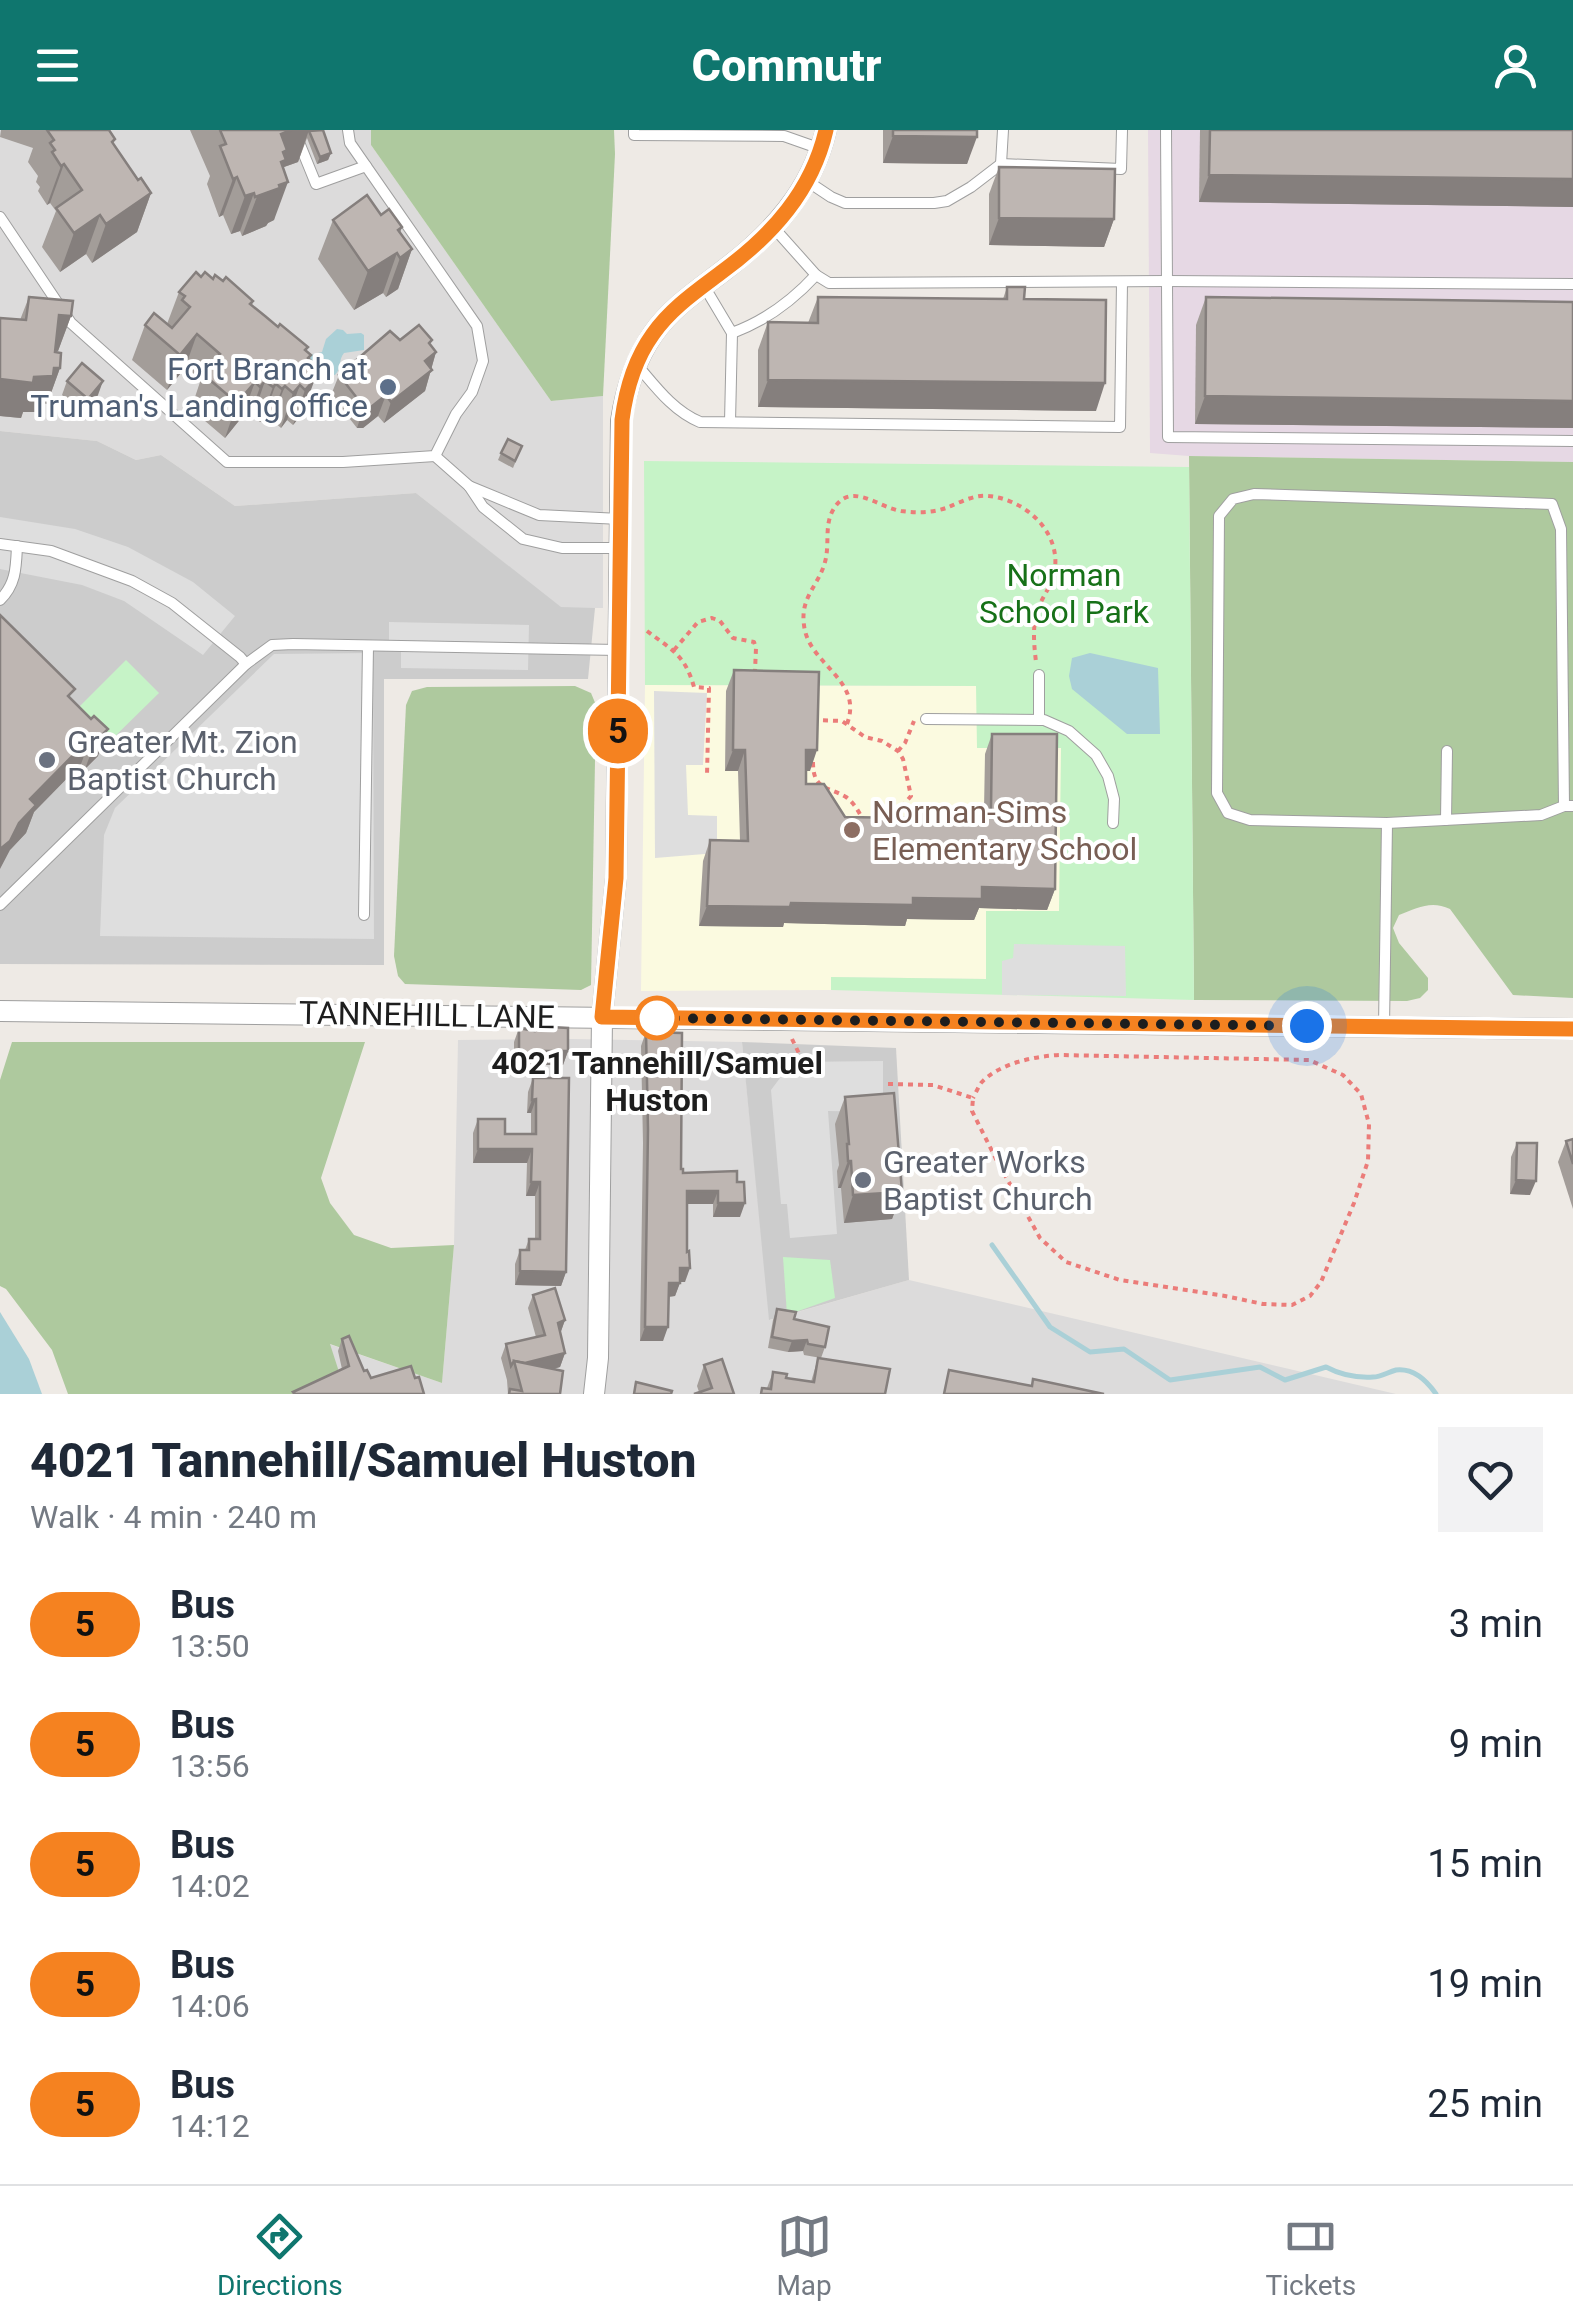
<!DOCTYPE html>
<meta charset="utf-8">
<style>
:root{--surface:#fff;--page:#f2f2f3;--text:#1f2937;--muted:#747a83;--line:#e0e1e3;--accent:#0f766e}
body{margin:0;font-family:Roboto,sans-serif;background:var(--page);color:var(--text);height:100vh;display:flex;flex-direction:column;font-size:38px;white-space:nowrap}
*{box-sizing:border-box;margin:0}
p{font-size:32px;color:var(--muted)}
.icon{flex:none;width:55px;height:55px;fill:none;stroke:currentColor;stroke-width:2;stroke-linecap:round;stroke-linejoin:round}
.map{position:relative;height:1264px;overflow:hidden}
.side{display:flex;flex-direction:column;background:var(--surface);flex:1}
.side>*{flex:none}
.badge{padding:0 20px;border-radius:32px;font-size:35px;line-height:65px}
.you{position:absolute;width:50px;height:50px;margin:-25px;border:8px solid #fff;border-radius:50%;background:#1a73e8;box-shadow:0 0 0 15px #1a73e833}
.map>.badge{position:absolute;translate:-50% -50%;box-shadow:0 0 0 5px #fff}
.round{display:grid;place-items:center;flex:none;width:105px;height:105px;border-radius:0px;background:var(--page)}
.summary{display:flex;align-items:center;justify-content:space-between;height:170px;padding:0 30px}
h1{font-size:48px;font-weight:800;line-height:75px}
ul{padding:0;list-style:none}
li{display:flex;align-items:center;gap:30px;height:120px;padding:0 30px}
li div{flex:1}
li b{display:block;font-size:38px}
li em{font-style:normal}
li .badge{min-width:110px;font-weight:700;text-align:center}
header{display:flex;justify-content:space-between;align-items:center;height:130px;padding:0 30px;background:var(--accent);color:#fff;font-size:45px;font-weight:800}
.dock{display:flex;justify-content:space-around;align-items:center;height:140px;border-top:2px solid var(--line);background:var(--surface);font-size:28px;color:var(--muted)}
.dock a{display:grid;justify-items:center;gap:5px}
.dock .active{color:var(--accent)}
.map>svg:first-child{display:block}
.residential{fill:#dcdbdb}
.industrial{fill:#e6d8e4}
.education{fill:#fbfae0}
.religious{fill:#ccc}
.forest{fill:#aec99e}
.park{fill:#c6f3c7}
.parking{fill:#dedede}
.water{fill:#aad0d7}
.lines{fill:none;stroke-linecap:round;stroke-linejoin:round}
.stream{stroke:#aad0d7;stroke-width:5}
.lane-casing{stroke:#9f9f9f;stroke-width:12}
.street-casing{stroke:#9f9f9f;stroke-width:22}
.path{stroke:#eb7c79;stroke-width:4;stroke-dasharray:5 5;stroke-linecap:butt}
.lane{stroke:#fff;stroke-width:10}
.street{stroke:#fff;stroke-width:20}
.wall{fill:#a39d99}
.shaded-wall{fill:#857f7d}
.building{fill:#beb6b2;stroke:#857f7d;stroke-width:2.5}
.line-casing{stroke:#fff;stroke-width:22}
.line{stroke:#f58220;stroke-width:15}
.walk{stroke:#1e1e1e;stroke-width:10;stroke-dasharray:0 18}
.service-dot{fill:#5c6f8a;stroke:#fff;stroke-width:4}
.worship-dot{fill:#6b7280;stroke:#fff;stroke-width:4}
.education-dot{fill:#8d6e63;stroke:#fff;stroke-width:4}
.stop-dot{fill:#fff;stroke:#f58220;stroke-width:5}
.labels{text-anchor:middle;dominant-baseline:central;stroke-width:8;stroke-linejoin:round;paint-order:stroke}
.service-label{font-size:32px;fill:#4e5e75;stroke:#fff;text-anchor:end}
.park-label{font-size:32px;fill:#177118;stroke:#fff}
.worship-label{font-size:32px;fill:#5b616d;stroke:#fff;text-anchor:start}
.education-label{font-size:32px;fill:#785e54;stroke:#fff;text-anchor:start}
.street-label{font-size:32px;fill:#1e1e1e;stroke:#fff}
.stop-label{font-size:32px;font-weight:bold;fill:#1e1e1e;stroke:#fff}
</style>
<header><svg class="icon" aria-label="menu" viewBox="0 0 24 24"><path d="M4 6h16M4 12h16M4 18h16"/></svg>Commutr<svg class="icon" aria-label="person" viewBox="0 0 24 24"><circle cx="12" cy="8" r="4"/><path d="M4 21q1-7 8-7t8 7"/></svg></header>
<div class="map">
<svg width="1573" height="1264" viewBox="0 0 1573 1264">
<rect width="100%" height="100%" fill="#eeeae5"/>
<g class="residential">
<path d="M0,0H371V15L551,271L603,266V478H561L416,363L235,376L161,325L136,330L97,311L0,301Z"/>
<path d="M572,909L742,912L770,1190L909,1150L1396,1264H300L329,1214L442,1253L454,1115L458,910Z"/>
</g>
<path class="industrial" d="M1148,0H1573V332L1189,326L1150,323Z"/>
<path class="education" d="M645,555L977,556L1062,618L1060,782L987,849L832,847L831,860L641,861Z"/>
<g class="religious">
<path d="M0,301L97,311L136,330L161,325L235,376L416,363L561,477L595,478L588,549H384V835L0,834Z"/>
<path d="M742,912L896,918L909,1150L769,1190Z"/>
</g>
<g class="forest">
<path d="M371,0H614L615,24L603,266L551,271L371,15Z"/>
<path d="M1189,326L1573,332V868L1513,865L1450,779C1431,770 1417,778 1399,785L1393,798L1399,813L1428,848V860L1420,868L1407,871L1194,870Z"/>
<path d="M575,556L591,563L596,575L591,855L581,860L405,854L398,846L394,826L406,575L412,561L427,557Z"/>
<path d="M12,912H365L321,1048L330,1073L354,1105L391,1118L454,1115L442,1253L330,1214L340,1245L299,1264H68L52,1220L6,1159L0,1156V950Z"/>
</g>
<g class="park">
<path d="M644,331L1189,337L1194,870L831,860V847L986,849V781H1059L1061,618H977L976,556L645,555Z"/>
<path d="M126,530L159,563L103,618L71,585Z"/>
<path d="M783,1127L830,1130L835,1168L787,1185Z"/>
</g>
<g class="parking">
<path d="M0,387L75,399L128,417L193,452L235,486L203,525L124,471L82,455L0,439Z"/>
<path d="M389,492L529,495L528,540L401,538V521L389,520Z"/>
<path d="M373,523L374,809L100,806L104,705L115,678L274,524Z"/>
<path d="M654,561L707,563L703,635H686L688,685L717,686V723L655,728Z"/>
<path d="M1014,814L1125,816L1126,866L1002,865V831L1013,828Z"/>
<path d="M883,931V982L828,981L837,1104L790,1108L787,1074H781L771,960L792,932Z"/>
</g>
<g class="water">
<path d="M337,199L343,200L347,204L361,203L364,205V220L344,223C338,230 342,238 335,245L320,242L313,246L307,230L310,225L322,222L326,209Z"/>
<path d="M1090,523L1158,538L1160,604H1127L1072,559L1069,546L1072,528Z"/>
<path d="M0,1182L29,1229L42,1264H0Z"/>
</g>
<g class="lines">
<path class="stream" d="M992,1115L1050,1197L1090,1222L1124,1219L1170,1250L1260,1237L1285,1250L1326,1237C1341,1245 1356,1248 1373,1247C1381,1247 1388,1242 1396,1240C1413,1238 1427,1251 1436,1264"/>
<defs>
<g id="lane">
<path d="M294,0L316,54L366,36"/>
<path d="M634,0V5L784,6L821,19"/>
<path d="M1166,0L1168,307L1573,311"/>
<path d="M1001,34L1003,0"/>
<path d="M807,51L831,67L845,73H934L947,71L971,57L1001,34L1121,39L1122,0"/>
<path d="M0,87L71,193L227,332H343L435,326L456,284L472,262L483,231L477,196L350,13L348,0"/>
<path d="M774,98L816,145L829,153L1167,151L1573,154"/>
<path d="M704,156L732,203L730,292"/>
<path d="M732,203C765,191 793,170 816,145"/>
<path d="M637,235C655,256 673,281 700,292L1120,297L1122,152"/>
<path d="M435,326L469,356L483,377L523,409L562,418H620"/>
<path d="M469,356L539,385L620,389"/>
<path d="M0,414L51,421L132,451L172,473L240,527L246,534L0,775"/>
<path d="M0,470C16,454 16,438 17,416"/>
<path d="M246,534L272,515L293,514L618,520"/>
<path d="M1039,545V590"/>
<path d="M926,589L1044,590L1069,601L1096,625L1108,646L1114,669L1113,693"/>
<path d="M1564,676L1561,399L1552,374L1254,364L1233,369L1219,386L1217,663L1228,683L1250,690L1387,693L1541,685L1564,676H1573"/>
<path d="M1446,690L1447,621"/>
<path d="M364,785L368,516"/>
<path d="M1384,897L1387,693"/>
</g>
<g id="street">
<path d="M0,881L1573,899"/>
<path d="M594,1264L598,1228L602,887L616,748L621,291C626,259 635,230 653,204C671,178 698,160 723,141C771,105 812,61 826,0"/>
</g>
</defs>
<use href="#lane" class="lane-casing"/>
<use href="#street" class="street-casing"/>
<g class="path">
<path d="M647,501C672,520 685,525 694,557L709,558L707,646"/>
<path d="M674,520L698,492L712,488L720,491L733,508L754,512L756,518L755,541"/>
<path d="M813,590L842,591L865,607L882,611L898,621L903,629L911,666L900,679L897,691"/>
<path d="M847,594C864,549 808,535 804,495C800,467 819,455 825,432C830,414 824,396 833,380C850,350 877,377 901,381C916,383 931,383 946,378C959,373 974,364 989,366C1027,370 1063,404 1054,444C1051,457 1042,467 1038,479C1032,495 1034,515 1036,532"/>
<path d="M898,621L905,613L914,591"/>
<path d="M813,632C813,660 827,656 846,667C853,672 858,680 862,688"/>
<path d="M792,909L807,940"/>
<path d="M888,954L933,955L973,968L972,981L996,1029L1040,1108L1066,1132L1120,1150L1225,1166L1263,1174L1292,1175L1310,1166L1321,1152L1354,1073L1368,1031L1369,994L1361,964L1343,945L1309,930L1060,925C1036,926 999,933 981,953C978,957 976,963 973,968"/>
</g>
<use href="#lane" class="lane"/>
<use href="#street" class="street"/>
</g>
<g class="wall">
<path d="M1,0H109L115,9L113,14L138,50L151,63L137,102L92,133L86,124L60,142L42,117L56,81L50,73L47,75L38,61L40,57L36,52L38,46L28,32L33,18L0,7Z"/>
<path d="M190,0H323L331,23L328,30L317,34L307,8L298,32L284,37L274,90L268,93L266,96L242,106L240,101L231,104L223,85L219,87L207,54L210,46Z"/>
<path d="M883,0H977L967,34L883,33Z"/>
<path d="M1200,0H1573V77L1199,72Z"/>
<path d="M999,37L1114,89L1104,117L989,115V64Z"/>
<path d="M381,85L400,102L412,119L398,159L386,167L383,163L354,180L318,129L333,90Z"/>
<path d="M201,147L223,151L253,171L252,175L311,225L309,230L312,247L302,284L293,295L287,290L281,298L272,290L269,294L263,289L260,292L253,286L248,291L242,287L225,308L191,279L200,252L185,238L167,260L132,230L145,195L167,194L179,162Z"/>
<path d="M1007,157L1024,169L1096,281L758,277V220L768,192L808,193L818,167L1003,169Z"/>
<path d="M29,167L71,186L58,221H55L60,238L47,274L43,273L40,282H23L21,288L0,286V188L20,190Z"/>
<path d="M1206,167L1573,172V298L1195,294L1196,195Z"/>
<path d="M400,210L430,214L436,222L425,261L384,293L378,286L363,298H357L331,265L339,245Z"/>
<path d="M67,251L98,265L83,283L62,265Z"/>
<path d="M522,316L513,338L498,330L501,323Z"/>
<path d="M734,540L810,641H806V654L845,687L907,688L910,680H984L985,624L992,604L1055,759L1047,780L979,778L974,790L907,789L905,796L784,793L783,797L699,796L703,731L710,710L740,711L738,641H725L726,561Z"/>
<path d="M71,569L91,589L98,626L85,639L81,634L34,682L26,703L10,720Z"/>
<path d="M533,896L568,921L563,935H530L529,939L514,938V912L519,898L532,901Z"/>
<path d="M646,902L683,1043L737,1041L740,1087H713V1074H687L685,1152H680L675,1166L669,1167L663,1211H640L643,1013L641,916Z"/>
<path d="M533,948L566,1142L561,1156L515,1155V1134L520,1120H525L529,1109H535V1066H526L527,1033H473V1003L478,989L505,1004H531V983H527L528,962Z"/>
<path d="M845,967L902,1062L892,1089L844,1093L841,1058H838L837,1041L839,1035L835,994Z"/>
<path d="M1573,1009V1079L1558,1032L1566,1011Z"/>
<path d="M1517,1013L1530,1065L1510,1064L1511,1027Z"/>
<path d="M533,1165L565,1190L560,1204L565,1223L560,1237L554,1239L560,1264H508L507,1250L501,1228L506,1214L536,1207L528,1178Z"/>
<path d="M777,1179L794,1189L825,1217L821,1228L804,1225L803,1221L788,1222L768,1218L773,1190Z"/>
<path d="M342,1209L364,1241L371,1248H415L424,1264H292L293,1262L342,1239L338,1221Z"/>
<path d="M818,1228L885,1264H760L762,1258H767L773,1242L786,1248L811,1252Z"/>
<path d="M704,1235L734,1264L699,1262L697,1256Z"/>
</g>
<g class="shaded-wall">
<path d="M292,0H309L298,32L284,37L275,60L279,55L288,52L274,90L268,93L266,96L242,106L281,4Z"/>
<path d="M893,6L977,7L967,34L883,33Z"/>
<path d="M331,23L328,30L317,34L320,27Z"/>
<path d="M64,34L50,73L47,75L61,36Z"/>
<path d="M1209,45L1573,49V77L1199,72Z"/>
<path d="M237,47L223,85L219,87L233,49Z"/>
<path d="M151,63L137,102L92,133L106,94Z"/>
<path d="M254,63L240,101L231,104L245,66Z"/>
<path d="M100,85L86,124L60,142L74,103Z"/>
<path d="M999,88L1114,89L1104,117L989,115Z"/>
<path d="M402,97L391,127L397,123L383,163L354,180L368,141Z"/>
<path d="M412,119L398,159L386,167L400,128Z"/>
<path d="M59,185L71,186L58,221L46,220Z"/>
<path d="M197,204L185,238L167,260L180,225Z"/>
<path d="M436,222L425,261L384,293L391,272L425,231Z"/>
<path d="M311,225L287,290L281,298L293,263Z"/>
<path d="M316,236L309,256L315,249L302,284L293,295L305,260L309,244Z"/>
<path d="M54,238H60L47,274L43,273L40,282H23L21,288L0,286V249Z"/>
<path d="M768,250L1105,253L1096,281L758,277Z"/>
<path d="M103,251L98,265L83,283L88,269Z"/>
<path d="M265,251L253,286L248,291L260,257Z"/>
<path d="M255,252L242,287L225,308L237,273Z"/>
<path d="M276,254L263,289L260,292L273,257Z"/>
<path d="M285,256L272,290L269,294L282,259Z"/>
<path d="M386,265L378,286L363,298H357L364,277Z"/>
<path d="M1205,266L1573,271V298L1195,294Z"/>
<path d="M108,599L98,626L85,639L95,612Z"/>
<path d="M91,607L81,634L34,682L26,703L10,720L0,739V719L30,669Z"/>
<path d="M733,620H745L738,641H725Z"/>
<path d="M806,620H817L810,641H798Z"/>
<path d="M982,757L1055,759L1047,780L979,778L974,790L907,789L905,796L784,793L783,797L699,796L707,776L913,768Z"/>
<path d="M534,921H568L563,935H530L529,939L514,938L519,925Z"/>
<path d="M536,969L531,983H527L532,970Z"/>
<path d="M478,1019H532L527,1033H473Z"/>
<path d="M848,1031H851L841,1058H838Z"/>
<path d="M1516,1050L1536,1051L1530,1065L1510,1064Z"/>
<path d="M531,1052H540L535,1066H526Z"/>
<path d="M687,1061H718L713,1074H682Z"/>
<path d="M902,1062L892,1089L844,1093L853,1065Z"/>
<path d="M718,1073H745L740,1087H713Z"/>
<path d="M680,1138H690L685,1152H675Z"/>
<path d="M520,1141L566,1142L561,1156L515,1155Z"/>
<path d="M669,1153H680L675,1166L664,1167Z"/>
<path d="M565,1190L560,1204L558,1193Z"/>
<path d="M645,1197H668L663,1211H640Z"/>
<path d="M807,1210L803,1221L788,1222L792,1211Z"/>
<path d="M565,1223L560,1237L518,1248L515,1236Z"/>
</g>
<g class="building">
<path d="M47,0H109L115,9L112,12L138,50L141,48L151,63L106,94L100,85L74,103L56,78L82,60L64,34L61,36L52,22L55,20L50,13L54,10Z"/>
<path d="M220,0H292L281,4L287,20L283,22L286,30L281,32L288,52L279,55L280,58L255,67L254,63L245,66L237,47L233,49L220,16L226,14Z"/>
<path d="M323,0L331,23L320,27L309,1Z"/>
<path d="M893,0H977V7L893,6Z"/>
<path d="M1210,0H1573V49L1209,45Z"/>
<path d="M999,37L1115,39L1114,89L999,88Z"/>
<path d="M367,65L381,85L389,79L402,97L398,100L412,119L400,128L397,123L368,141L333,90Z"/>
<path d="M196,142L201,147L205,142L213,149L215,145L223,151L226,147L253,171L250,174L265,186L278,197L280,194L308,217L305,220L311,225L308,228L316,236L309,244L315,249L305,260L300,255L293,263L285,256L282,259L276,254L273,257L265,251L260,257L255,252L237,273L203,244L220,224L197,204L180,225L145,195L154,183L172,198L190,177L182,170L185,166L179,162Z"/>
<path d="M1007,157H1025L1024,169L1106,170L1105,253L768,250V192L818,193V167L1007,169Z"/>
<path d="M29,167L73,171L71,186L59,185L55,222L61,223L60,238H54L53,246L34,247L33,253L0,249V188L26,190Z"/>
<path d="M1206,167L1573,172V271L1205,266Z"/>
<path d="M419,195L432,210L429,213L436,222L425,231L432,240L391,272L386,265L371,277H364L339,245L390,201L400,210Z"/>
<path d="M82,233L103,251L88,269L67,251Z"/>
<path d="M508,309L522,316L515,331L501,323Z"/>
<path d="M0,485L75,559L68,566L91,589L94,586L108,599L95,612L91,607L30,669L36,675L19,693L10,711L0,719Z"/>
<path d="M734,540L819,542L817,620H806V654H824L845,687L910,688V680H991L992,604H1057L1055,759L982,757V769L913,768V775L791,773L790,777L707,776L710,710L748,711L745,620H733Z"/>
<path d="M533,896L568,898V921H534V925H519V898L534,901Z"/>
<path d="M646,902L682,903L681,1039H683V1043L737,1041V1052H744L745,1073H718V1061H687V1122L689,1121L690,1138H680V1153H669L668,1197H645L648,999Z"/>
<path d="M533,948H569L566,1142L520,1141V1120H529V1109H540V1052H531L532,1019H478V989H505V1004H536V969L532,970Z"/>
<path d="M894,963L902,1062L853,1065L851,1031H848L847,1014H849L845,967Z"/>
<path d="M1573,1009V1034L1566,1011Z"/>
<path d="M1517,1013H1537L1536,1051L1516,1050Z"/>
<path d="M555,1158L565,1190L558,1193L565,1223L525,1233L514,1231L511,1236L506,1214L545,1205L533,1165Z"/>
<path d="M777,1179L796,1182L794,1189L829,1197L825,1217L808,1214L807,1210L792,1211L772,1207Z"/>
<path d="M349,1206L364,1241L367,1240L371,1248L411,1236L415,1248L419,1247L424,1264H295L293,1262L349,1236L342,1209Z"/>
<path d="M818,1228L890,1239L885,1264H761L762,1258L771,1259L773,1242L787,1244L786,1248L814,1252Z"/>
<path d="M722,1229L734,1264H694L712,1258L704,1235Z"/>
<path d="M514,1231L563,1241L560,1264H509L510,1259L522,1261Z"/>
<path d="M949,1240L1032,1256L1033,1249L1104,1264H944Z"/>
<path d="M636,1252L672,1261L671,1264H634Z"/>
</g>
<g class="lines">
<defs>
<path id="line" d="M826,0C812,61 772,105 723,141C698,160 671,178 653,204C635,229 626,259 622,290L616,748L602,887L1573,899"/>
</defs>
<use href="#line" class="line-casing"/>
<use href="#line" class="line"/>
<path class="walk" d="M657,888L1307,896"/>
</g>
<circle class="service-dot" cx="388" cy="257" r="10"/>
<g class="worship-dot">
<circle cx="47" cy="630" r="10"/>
<circle cx="863" cy="1050" r="10"/>
</g>
<circle class="education-dot" cx="852" cy="700" r="10"/>
<circle class="stop-dot" cx="657" cy="888" r="20"/>
<g class="labels">
<g class="service-label">
<text x="368" y="239">Fort Branch at<tspan x="368" dy="37">Truman's Landing office</tspan></text>
</g>
<g class="park-label">
<text x="1064" y="445">Norman<tspan x="1064" dy="37">School Park</tspan></text>
</g>
<g class="worship-label">
<text x="67" y="612">Greater Mt. Zion<tspan x="67" dy="37">Baptist Church</tspan></text>
<text x="883" y="1032">Greater Works<tspan x="883" dy="37">Baptist Church</tspan></text>
</g>
<g class="education-label">
<text x="872" y="682">Norman-Sims<tspan x="872" dy="37">Elementary School</tspan></text>
</g>
<g class="street-label">
<text transform="translate(427 885) rotate(1)">TANNEHILL LANE</text>
</g>
<g class="stop-label">
<text x="657" y="933">4021 Tannehill/Samuel<tspan x="657" dy="37">Huston</tspan></text>
</g>
</g>
</svg>
<div class="you" style="left:1307px;top:896px"></div>
<b class="badge" style="left:618px;top:601px;background:#f58220;color:#111">5</b>
</div>
<section class="side">
<div class="summary"><div><h1>4021 Tannehill/Samuel Huston</h1><p>Walk · 4 min · 240 m</p></div><a class="round"><svg class="icon" aria-label="heart" viewBox="0 0 24 24"><path d="M12 20l-8-8c-3-5 5-10 8-4 3-6 11-1 8 4z"/></svg></a></div>
<ul>
<li><span class="badge" style="background:#f58220;color:#111">5</span><div><b>Bus</b><p>13:50</p></div><em>3 min</em></li>
<li><span class="badge" style="background:#f58220;color:#111">5</span><div><b>Bus</b><p>13:56</p></div><em>9 min</em></li>
<li><span class="badge" style="background:#f58220;color:#111">5</span><div><b>Bus</b><p>14:02</p></div><em>15 min</em></li>
<li><span class="badge" style="background:#f58220;color:#111">5</span><div><b>Bus</b><p>14:06</p></div><em>19 min</em></li>
<li><span class="badge" style="background:#f58220;color:#111">5</span><div><b>Bus</b><p>14:12</p></div><em>25 min</em></li>
</ul>
</section>
<nav class="dock">
<a class="active"><svg class="icon" aria-label="directions" viewBox="0 0 24 24"><path d="M12 3l9 9-9 9-9-9zM9 14v-3h6M13 9l2 2-2 2"/></svg>Directions</a>
<a><svg class="icon" aria-label="map" viewBox="0 0 24 24"><path d="M3 6l6-2 6 2 6-2v14l-6 2-6-2-6 2zM9 4v14M15 6v14"/></svg>Map</a>
<a><svg class="icon" aria-label="tickets" viewBox="0 0 24 24"><path d="M3 7h18v10H3zM15 7v10"/></svg>Tickets</a>
</nav>
